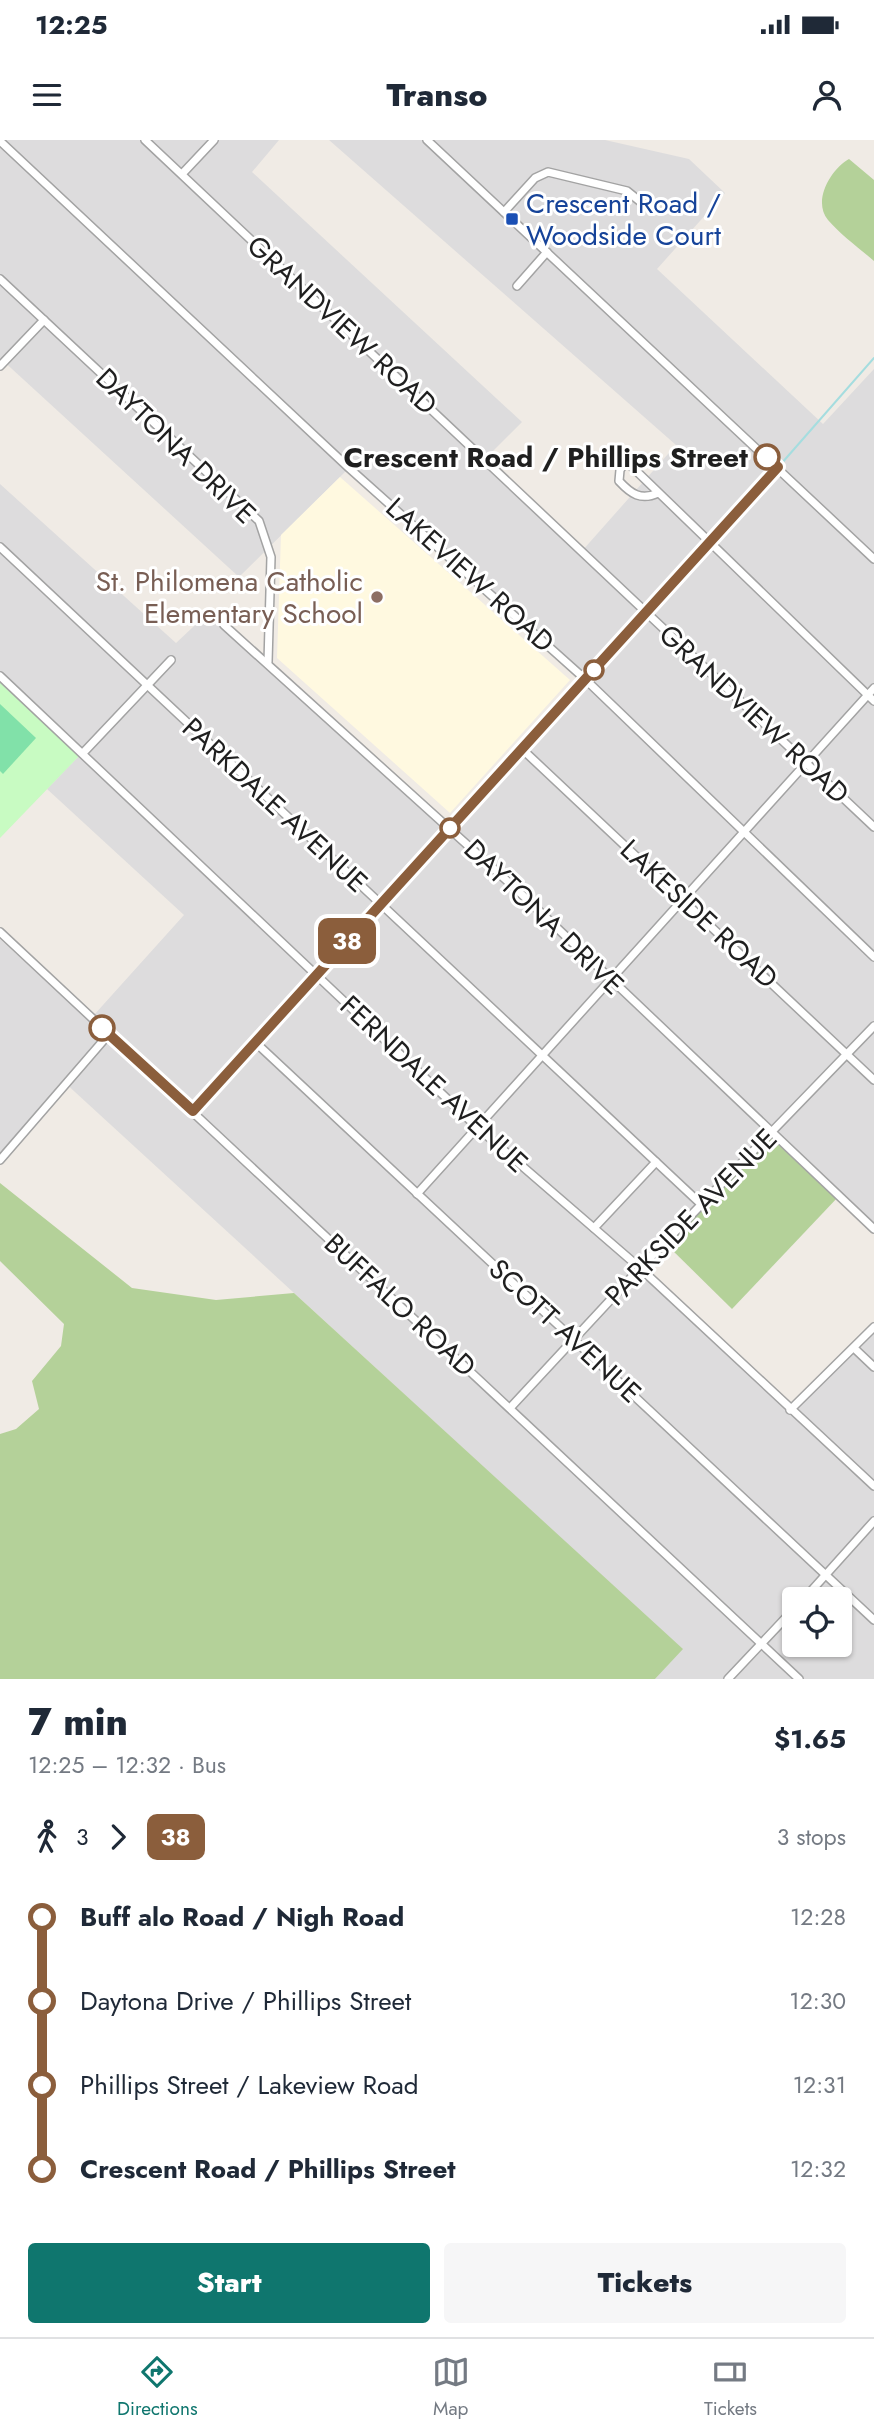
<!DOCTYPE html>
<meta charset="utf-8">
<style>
:root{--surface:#fff;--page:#f6f6f7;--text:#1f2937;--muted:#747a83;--line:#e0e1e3;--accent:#0f766e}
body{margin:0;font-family:Jost,sans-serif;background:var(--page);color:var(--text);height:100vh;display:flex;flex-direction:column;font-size:26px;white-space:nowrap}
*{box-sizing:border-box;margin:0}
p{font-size:23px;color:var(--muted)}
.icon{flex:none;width:38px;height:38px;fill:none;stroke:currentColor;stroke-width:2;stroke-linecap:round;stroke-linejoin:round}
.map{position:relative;height:1539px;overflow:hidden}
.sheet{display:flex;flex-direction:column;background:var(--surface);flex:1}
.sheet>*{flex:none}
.badge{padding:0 14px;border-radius:10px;font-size:24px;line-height:46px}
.fabs{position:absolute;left:782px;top:1447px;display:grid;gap:14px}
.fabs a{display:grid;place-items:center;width:70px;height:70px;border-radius:7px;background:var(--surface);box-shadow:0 2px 5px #0004;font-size:35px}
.map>.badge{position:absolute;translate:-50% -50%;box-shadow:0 0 0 4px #fff}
.legs{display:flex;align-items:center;gap:10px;height:77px;padding:0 28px;font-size:23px}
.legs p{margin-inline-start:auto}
.overview{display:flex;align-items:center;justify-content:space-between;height:119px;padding:0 28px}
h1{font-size:38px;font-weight:800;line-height:52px}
.cta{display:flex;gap:14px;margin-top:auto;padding:14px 28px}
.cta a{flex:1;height:80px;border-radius:7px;background:var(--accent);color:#fff;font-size:28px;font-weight:800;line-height:80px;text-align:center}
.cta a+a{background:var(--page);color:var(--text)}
ul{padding:0 28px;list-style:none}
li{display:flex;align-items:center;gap:24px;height:84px;font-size:26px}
li i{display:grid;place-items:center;width:10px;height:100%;margin:0 9px;background:currentColor}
li i::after{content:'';width:18px;height:18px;margin:-9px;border:5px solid;border-radius:50%;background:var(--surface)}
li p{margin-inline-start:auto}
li:first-child i{background:linear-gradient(#0000 50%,currentColor 0)}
li:last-child i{background:linear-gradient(currentColor 50%,#0000 0)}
.status{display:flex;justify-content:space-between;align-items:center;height:49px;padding:0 35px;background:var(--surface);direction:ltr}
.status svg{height:19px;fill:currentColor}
header{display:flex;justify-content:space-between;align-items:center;height:91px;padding:0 28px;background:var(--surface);font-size:32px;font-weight:800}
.dock{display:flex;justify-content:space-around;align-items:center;height:98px;border-top:2px solid var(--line);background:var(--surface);font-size:19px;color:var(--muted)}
.dock a{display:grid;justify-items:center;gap:4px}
.dock .on{color:var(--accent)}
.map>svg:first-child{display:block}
.residential{fill:#dddcdd;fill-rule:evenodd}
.education{fill:#fff9e0}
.forest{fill:#b4d199}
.park{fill:#c8fbc2}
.pitch{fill:#81e1a9}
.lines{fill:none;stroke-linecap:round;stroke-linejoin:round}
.stream{stroke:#a5dddf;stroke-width:2}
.minor-casing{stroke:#a3a3a3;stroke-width:10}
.minor{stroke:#fff;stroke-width:7}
.line-1-casing{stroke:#fff;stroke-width:16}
.line-1{stroke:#8b5e3c;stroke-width:10}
.transit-dot{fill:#1a4fb4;stroke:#fff;stroke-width:2.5}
.stop-1-dot{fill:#fff;stroke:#8b5e3c;stroke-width:3.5}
.education-dot{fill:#8d6e63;stroke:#fff;stroke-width:2.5}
.labels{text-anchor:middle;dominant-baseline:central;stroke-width:6;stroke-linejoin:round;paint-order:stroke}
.transit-label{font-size:28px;fill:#164399;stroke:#fff;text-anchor:start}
.street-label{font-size:28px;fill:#1f1f1f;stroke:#fff}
.stop-label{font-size:28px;font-weight:bold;fill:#1f1f1f;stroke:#fff;text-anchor:end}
.education-label{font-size:28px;fill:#785e54;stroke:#fff;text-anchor:end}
</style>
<div class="status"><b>12:25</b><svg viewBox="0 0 49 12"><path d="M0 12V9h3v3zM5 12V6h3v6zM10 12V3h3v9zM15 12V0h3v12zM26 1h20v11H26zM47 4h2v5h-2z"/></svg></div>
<header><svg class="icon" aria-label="menu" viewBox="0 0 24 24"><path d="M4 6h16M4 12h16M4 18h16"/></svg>Transo<svg class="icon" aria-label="person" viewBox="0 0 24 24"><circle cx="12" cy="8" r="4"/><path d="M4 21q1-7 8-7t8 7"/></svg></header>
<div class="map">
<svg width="874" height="1539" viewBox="0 0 874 1539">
<rect width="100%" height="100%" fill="#f0ebe5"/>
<path class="residential" d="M0,0H279L252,32L522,282L484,320L582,411L676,305L329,0H605L689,19L725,53L657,129L823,284L874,229V1088L773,993L638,1131L790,1270L874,1187V1539H655L682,1509L63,941L0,1014V799L98,889L94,875L184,775L47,649L82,613L0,536V344L176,503L209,472L448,689L585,539L349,328L239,437L0,218ZM794,1460H840V1505H794Z"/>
<path class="education" d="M340,337L570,540L450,673L277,518L281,395Z"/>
<g class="forest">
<path d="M849,19L874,40V121C859,108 841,95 828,80C812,61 831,29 849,19Z"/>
<path d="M773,993L839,1056L732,1169L665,1103Z"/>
<path d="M0,1043L132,1148L216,1160L294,1153L683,1509L655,1539H0V1294L16,1289L39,1269L32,1241L61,1206L64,1184L0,1121Z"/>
</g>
<path class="park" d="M0,536L82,613L0,698Z"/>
<path class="pitch" d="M0,564L36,598L3,634L0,631Z"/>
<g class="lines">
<path class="stream" d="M781,324L874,218"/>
<defs>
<g id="minor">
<path d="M145,0L874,687"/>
<path d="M427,0L874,419"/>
<path d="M0,1L349,328L585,539L874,817"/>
<path d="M182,34L214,0"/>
<path d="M504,72L535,38L548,32L627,51L647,67"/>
<path d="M0,139L259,381L271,417L268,522"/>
<path d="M517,146L547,112"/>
<path d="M0,226L44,180"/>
<path d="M658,353C641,361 631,354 619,341L620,330L626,321L874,561"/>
<path d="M0,407L703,1066"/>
<path d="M224,485L515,748L874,1089"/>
<path d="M0,536L477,987L640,1128L874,1346"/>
<path d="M522,609L874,940"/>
<path d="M83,613L171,520"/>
<path d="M0,792L799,1539"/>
<path d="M255,902L874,1480"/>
<path d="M193,971L778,327"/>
<path d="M0,1020L109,894"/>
<path d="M417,1054L874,548"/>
<path d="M594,1088L656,1022"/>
<path d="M854,1208L874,1227"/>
<path d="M510,1268L640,1128L874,886"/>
<path d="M790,1270L874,1187"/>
<path d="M803,1460L874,1381"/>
<path d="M728,1539L794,1469"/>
</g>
</defs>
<use href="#minor" class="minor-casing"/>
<use href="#minor" class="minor"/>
</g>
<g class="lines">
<defs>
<path id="line-1" d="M102,888L193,971L778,327L767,317"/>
</defs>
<use href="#line-1" class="line-1-casing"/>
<use href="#line-1" class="line-1"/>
</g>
<rect class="transit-dot" x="505" y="72" width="14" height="14" rx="3.5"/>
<g class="stop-1-dot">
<circle cx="767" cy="317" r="12"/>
<circle cx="594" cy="530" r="9"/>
<circle cx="450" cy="688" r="9"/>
<circle cx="102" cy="888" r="12"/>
</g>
<circle class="education-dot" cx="377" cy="457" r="7"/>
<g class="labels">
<g class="transit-label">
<text x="526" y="63">Crescent Road /<tspan x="526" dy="32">Woodside Court</tspan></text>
</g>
<g class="street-label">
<text transform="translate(342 185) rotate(43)">GRANDVIEW ROAD</text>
<text transform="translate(176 306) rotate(44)">DAYTONA DRIVE</text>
<text transform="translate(470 435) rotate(42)">LAKEVIEW ROAD</text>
<text transform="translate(754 574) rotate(43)">GRANDVIEW ROAD</text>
<text transform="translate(275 665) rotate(43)">PARKDALE AVENUE</text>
<text transform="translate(699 774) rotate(43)">LAKESIDE ROAD</text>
<text transform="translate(544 777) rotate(44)">DAYTONA DRIVE</text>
<text transform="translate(434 944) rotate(43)">FERNDALE AVENUE</text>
<text transform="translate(691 1077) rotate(-46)">PARKSIDE AVENUE</text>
<text transform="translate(400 1165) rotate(43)">BUFFALO ROAD</text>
<text transform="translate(565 1191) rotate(43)">SCOTT AVENUE</text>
</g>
<g class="stop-label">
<text x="748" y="317">Crescent Road / Phillips Street</text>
</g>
<g class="education-label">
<text x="363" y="441">St. Philomena Catholic<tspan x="363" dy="32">Elementary School</tspan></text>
</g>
</g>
</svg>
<div class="fabs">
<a><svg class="icon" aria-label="locate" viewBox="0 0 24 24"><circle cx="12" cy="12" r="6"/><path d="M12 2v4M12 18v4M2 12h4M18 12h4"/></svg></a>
</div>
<b class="badge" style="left:347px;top:801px;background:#8b5e3c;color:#fff">38</b>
</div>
<section class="sheet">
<div class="overview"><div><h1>7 min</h1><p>12:25 – 12:32 · Bus</p></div><b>$1.65</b></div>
<div class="legs"><svg class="icon" aria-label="walk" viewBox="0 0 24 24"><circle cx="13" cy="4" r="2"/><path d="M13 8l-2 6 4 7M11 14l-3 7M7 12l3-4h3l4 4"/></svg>3<svg class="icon" aria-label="forward" viewBox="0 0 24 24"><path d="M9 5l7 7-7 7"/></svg><b class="badge" style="background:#8b5e3c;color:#fff">38</b><p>3 stops</p></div>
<ul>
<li><i style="color:#8b5e3c"></i><b>Buff alo Road / Nigh Road</b><p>12:28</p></li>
<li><i style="color:#8b5e3c"></i><span>Daytona Drive / Phillips Street</span><p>12:30</p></li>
<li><i style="color:#8b5e3c"></i><span>Phillips Street / Lakeview Road</span><p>12:31</p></li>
<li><i style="color:#8b5e3c"></i><b>Crescent Road / Phillips Street</b><p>12:32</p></li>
</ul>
<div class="cta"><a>Start</a><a>Tickets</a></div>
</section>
<nav class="dock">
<a class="on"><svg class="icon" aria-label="directions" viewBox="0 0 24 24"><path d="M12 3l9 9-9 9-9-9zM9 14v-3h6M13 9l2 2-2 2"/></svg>Directions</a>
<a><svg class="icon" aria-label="map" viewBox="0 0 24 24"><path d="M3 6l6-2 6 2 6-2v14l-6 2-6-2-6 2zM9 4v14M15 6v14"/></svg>Map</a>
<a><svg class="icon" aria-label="tickets" viewBox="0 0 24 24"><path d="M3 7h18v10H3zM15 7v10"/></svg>Tickets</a>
</nav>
